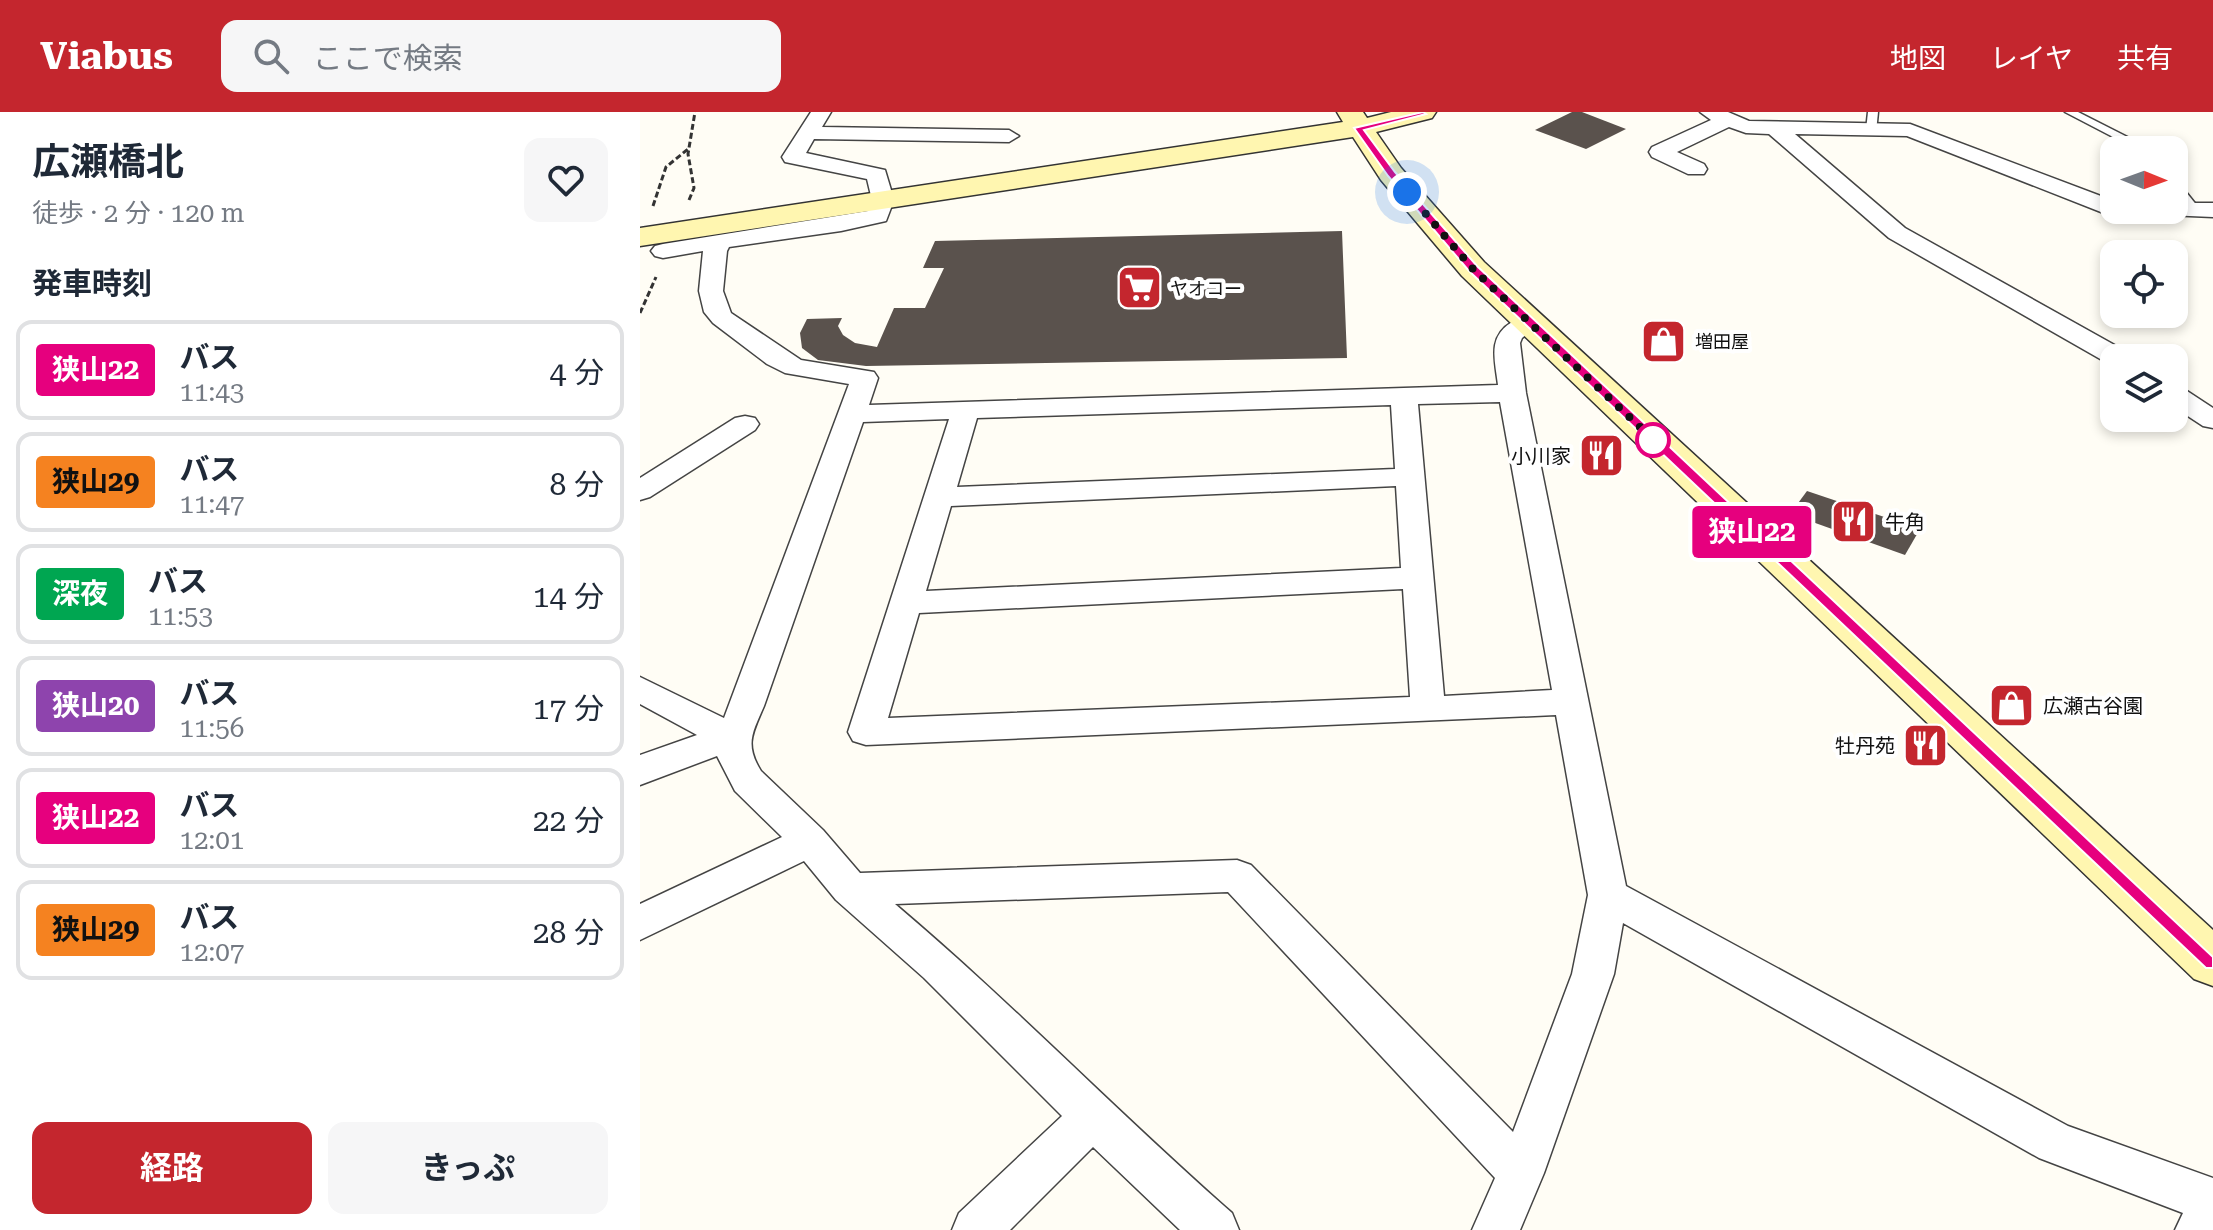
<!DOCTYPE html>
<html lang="ja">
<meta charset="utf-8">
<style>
:root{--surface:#fff;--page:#f6f6f7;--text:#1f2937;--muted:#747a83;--line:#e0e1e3;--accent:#c4262e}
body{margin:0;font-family:"Roboto Serif","Noto Sans JP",serif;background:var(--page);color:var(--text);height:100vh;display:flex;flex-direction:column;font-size:30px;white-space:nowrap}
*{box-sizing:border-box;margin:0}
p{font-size:26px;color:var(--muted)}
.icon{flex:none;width:44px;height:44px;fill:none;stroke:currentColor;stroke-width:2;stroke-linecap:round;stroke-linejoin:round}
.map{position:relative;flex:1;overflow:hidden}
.panel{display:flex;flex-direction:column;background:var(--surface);width:640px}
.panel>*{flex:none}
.badge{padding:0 16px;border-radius:6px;font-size:28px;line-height:52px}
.needle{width:52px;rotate:91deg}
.tools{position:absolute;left:1460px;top:24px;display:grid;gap:16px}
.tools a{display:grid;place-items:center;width:88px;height:88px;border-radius:16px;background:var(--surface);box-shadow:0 4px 12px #0003;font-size:40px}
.you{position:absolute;width:40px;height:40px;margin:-20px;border:6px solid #fff;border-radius:50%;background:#1a73e8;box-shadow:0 0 0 12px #1a73e833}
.map>.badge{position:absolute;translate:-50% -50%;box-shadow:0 0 0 4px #fff}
h2{padding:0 32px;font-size:30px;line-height:72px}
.round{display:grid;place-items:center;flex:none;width:84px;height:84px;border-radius:16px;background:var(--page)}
.head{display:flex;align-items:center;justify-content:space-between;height:136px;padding:0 32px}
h1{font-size:38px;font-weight:700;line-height:60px}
.button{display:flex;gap:16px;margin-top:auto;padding:16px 32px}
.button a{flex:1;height:92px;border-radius:16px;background:var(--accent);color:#fff;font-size:32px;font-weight:700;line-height:92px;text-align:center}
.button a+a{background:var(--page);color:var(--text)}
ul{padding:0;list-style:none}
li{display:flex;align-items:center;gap:24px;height:100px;margin:0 16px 12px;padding:0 16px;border:4px solid var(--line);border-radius:16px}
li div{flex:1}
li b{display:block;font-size:30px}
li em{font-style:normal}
li .badge{min-width:88px;font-weight:700;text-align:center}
header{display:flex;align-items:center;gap:48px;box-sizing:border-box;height:112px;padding:0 40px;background:var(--accent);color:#fff}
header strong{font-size:38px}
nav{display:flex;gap:44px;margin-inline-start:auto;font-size:28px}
.search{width:560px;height:72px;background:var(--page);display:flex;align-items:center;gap:20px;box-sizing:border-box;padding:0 28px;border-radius:16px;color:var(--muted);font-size:30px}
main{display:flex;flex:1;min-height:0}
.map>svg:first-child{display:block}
.building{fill:#5a524d}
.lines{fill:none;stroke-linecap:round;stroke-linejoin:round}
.lane-casing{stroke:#444;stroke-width:3}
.street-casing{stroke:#444;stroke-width:3}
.secondary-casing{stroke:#333;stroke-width:3}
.path{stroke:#333;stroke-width:3;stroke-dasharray:6 3;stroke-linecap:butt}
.lane{fill:#fff;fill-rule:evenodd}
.street{fill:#fff;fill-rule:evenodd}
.secondary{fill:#fff6b0;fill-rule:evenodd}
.line{fill:#e6007e;stroke:#fff;stroke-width:2}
.walk{stroke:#111;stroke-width:8;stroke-dasharray:0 14.4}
.stop-dot{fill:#fff;stroke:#e6007e;stroke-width:4}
.labels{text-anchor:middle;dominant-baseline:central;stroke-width:8;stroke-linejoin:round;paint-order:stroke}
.far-poi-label{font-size:18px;fill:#111;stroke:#fff;text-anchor:start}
.poi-label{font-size:20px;fill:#111;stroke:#fff;text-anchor:end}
</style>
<header>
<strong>Viabus</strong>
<div class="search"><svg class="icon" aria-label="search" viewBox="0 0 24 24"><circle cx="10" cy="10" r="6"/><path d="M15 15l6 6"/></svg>ここで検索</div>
<nav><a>地図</a><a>レイヤ</a><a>共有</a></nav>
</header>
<main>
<section class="panel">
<div class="head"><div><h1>広瀬橋北</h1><p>徒歩 · 2 分 · 120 m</p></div><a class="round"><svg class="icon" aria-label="heart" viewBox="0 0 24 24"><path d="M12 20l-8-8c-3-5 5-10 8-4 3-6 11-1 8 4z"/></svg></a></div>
<h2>発車時刻</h2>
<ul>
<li><span class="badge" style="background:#e6007e;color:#fff">狭山22</span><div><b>バス</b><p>11:43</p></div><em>4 分</em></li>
<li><span class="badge" style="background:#f58220;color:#111">狭山29</span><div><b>バス</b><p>11:47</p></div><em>8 分</em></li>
<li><span class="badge" style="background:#00a651;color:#fff">深夜</span><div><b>バス</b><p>11:53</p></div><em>14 分</em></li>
<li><span class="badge" style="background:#8e44ad;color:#fff">狭山20</span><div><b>バス</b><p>11:56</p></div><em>17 分</em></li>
<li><span class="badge" style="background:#e6007e;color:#fff">狭山22</span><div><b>バス</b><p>12:01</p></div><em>22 分</em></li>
<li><span class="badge" style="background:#f58220;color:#111">狭山29</span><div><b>バス</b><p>12:07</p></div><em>28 分</em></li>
</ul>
<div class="button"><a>経路</a><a>きっぷ</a></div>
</section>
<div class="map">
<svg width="1573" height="1118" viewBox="0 0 1573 1118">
<rect width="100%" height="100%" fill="#fffdf5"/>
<g class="building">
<path d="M932,0H942L986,17L946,37L895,18Z"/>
<path d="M702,119L707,246L226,254L178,248L162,236L160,221L167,207L202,206L198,214L203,223L215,231L237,235L254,196H285L304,156H283L295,129Z"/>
<path d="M1167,379L1280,417L1265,443L1150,402Z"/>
</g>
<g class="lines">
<defs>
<g id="lane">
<path d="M1228,0H1238L1236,20L1226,18Z"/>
<path d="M1425,0H1438L1513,38H1498Z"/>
<path d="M1534,68L1538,70L1558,95V101H1550L1534,80Z"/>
</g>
<g id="street">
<path d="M171,0H191L182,15L369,18L379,24L369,30L174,27L166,41L245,58L254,88L246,109L201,119L89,135L87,139L83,179L91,201L161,248L234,260L238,266L229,293L858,273C855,248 847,225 872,210C881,204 887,203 897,206L901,211L882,226L880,231L886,281L986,774L1428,1014L1573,1066V1118H1535L1543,1101L1399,1046L983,811L974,862L904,1061L880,1118H832L855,1066L588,780L255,792C371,890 477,1000 592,1101L599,1118H540L453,1035L370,1118H312L319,1101L422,1004L284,866L196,788L164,749L0,828V792L142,725L95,679L77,644L0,673V643L57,623L0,592V565L84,606L209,272L145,261L127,252L73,211L64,200L59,179L63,139L23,146L15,144L11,139L15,134L23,132L228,99L232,88L227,67L145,50L142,45ZM860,290L912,578L804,584L778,292ZM751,293L755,357L317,375L337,306ZM309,307L208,620L213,629L226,633L916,603L948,783L932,862L873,1020L611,753L597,748L220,761L183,718L121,659C104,632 113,620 124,594L223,310ZM756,374L761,456L286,479L311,394ZM763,477L770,585L248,606L279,501Z"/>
<path d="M1060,0H1088L1109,9L1270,12L1474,89V98H1485L1482,102H1466L1267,24L1155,22L1265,116L1487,240L1491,246H1474V253L1469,252L1249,126L1129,22L1106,21L1089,15L1037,40L1064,52L1067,57L1064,62H1048L1012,45L1009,40L1012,35L1071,8Z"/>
<path d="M1534,91H1573V105L1526,103L1523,98H1534Z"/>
<path d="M1534,275L1544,277L1573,296V316L1563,314L1534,295Z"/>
<path d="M105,304L115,306L119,312L115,318L10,385L0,388V366L95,306Z"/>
</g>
<path id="secondary" d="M697,0H723L727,6L751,0H796L792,6L736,20L761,56L844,150L1573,818V874L1554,867L822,164L741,68L713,25L0,134V116L703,10Z"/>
</defs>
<use href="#lane" class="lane-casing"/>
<use href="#street" class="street-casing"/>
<use href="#secondary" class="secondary-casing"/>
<g class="path">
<path d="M49,88L54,76L48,42L55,0"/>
<path d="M13,94L26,55L48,37"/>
<path d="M0,201L16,165"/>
</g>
<use href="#lane" class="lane"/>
<use href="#street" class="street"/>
<use href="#secondary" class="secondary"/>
</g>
<path class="line" d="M783,0L786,2L724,18L755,60L837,154L1573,845V856H1566L829,159L748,64L714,16Z"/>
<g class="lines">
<path class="walk" d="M767,80L833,157L1021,335L1013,328"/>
</g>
<defs>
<symbol id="supermarket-square" viewBox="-11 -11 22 22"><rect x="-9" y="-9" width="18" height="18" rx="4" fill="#c4262e" stroke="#fff"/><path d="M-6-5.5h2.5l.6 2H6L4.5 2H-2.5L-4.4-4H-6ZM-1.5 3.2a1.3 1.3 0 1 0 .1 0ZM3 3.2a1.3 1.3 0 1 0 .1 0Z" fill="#fff"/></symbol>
<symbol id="shop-square" viewBox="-11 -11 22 22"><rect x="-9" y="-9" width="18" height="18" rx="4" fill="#c4262e" stroke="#fff"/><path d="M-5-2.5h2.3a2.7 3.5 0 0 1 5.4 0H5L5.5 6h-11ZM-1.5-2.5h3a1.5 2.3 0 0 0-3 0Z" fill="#fff"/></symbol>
<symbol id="restaurant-square" viewBox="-11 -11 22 22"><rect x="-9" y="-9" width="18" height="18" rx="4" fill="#c4262e" stroke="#fff"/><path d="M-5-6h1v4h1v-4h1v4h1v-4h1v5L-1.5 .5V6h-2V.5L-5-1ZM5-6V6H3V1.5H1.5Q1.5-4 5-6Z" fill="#fff"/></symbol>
</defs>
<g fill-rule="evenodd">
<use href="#supermarket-square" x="474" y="150" width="51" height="51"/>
<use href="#shop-square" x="998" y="204" width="51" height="51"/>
<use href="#restaurant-square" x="936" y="318" width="51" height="51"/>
<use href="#restaurant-square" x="1188" y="384" width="51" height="51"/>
<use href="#shop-square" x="1346" y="568" width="51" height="51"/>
<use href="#restaurant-square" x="1260" y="608" width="51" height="51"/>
</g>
<circle class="stop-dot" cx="1013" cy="328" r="16"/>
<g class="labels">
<g class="far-poi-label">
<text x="530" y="176">ヤオコー</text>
<text x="1055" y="229">増田屋</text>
</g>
<g class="poi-label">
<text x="931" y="344">小川家</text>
<text x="1245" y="410" text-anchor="start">牛角</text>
<text x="1403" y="594" text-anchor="start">広瀬古谷園</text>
<text x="1255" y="634">牡丹苑</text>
</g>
</g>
</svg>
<div class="tools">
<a><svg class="needle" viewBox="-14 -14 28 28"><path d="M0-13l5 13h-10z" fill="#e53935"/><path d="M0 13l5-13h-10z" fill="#747a83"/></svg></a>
<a><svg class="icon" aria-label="locate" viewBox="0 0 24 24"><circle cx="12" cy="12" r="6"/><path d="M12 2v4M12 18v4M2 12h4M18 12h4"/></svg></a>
<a><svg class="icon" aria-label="layers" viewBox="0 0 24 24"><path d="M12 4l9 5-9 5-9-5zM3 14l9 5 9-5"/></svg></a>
</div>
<div class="you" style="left:767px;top:80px"></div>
<b class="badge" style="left:1112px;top:420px;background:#e6007e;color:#fff">狭山22</b>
</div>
</main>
